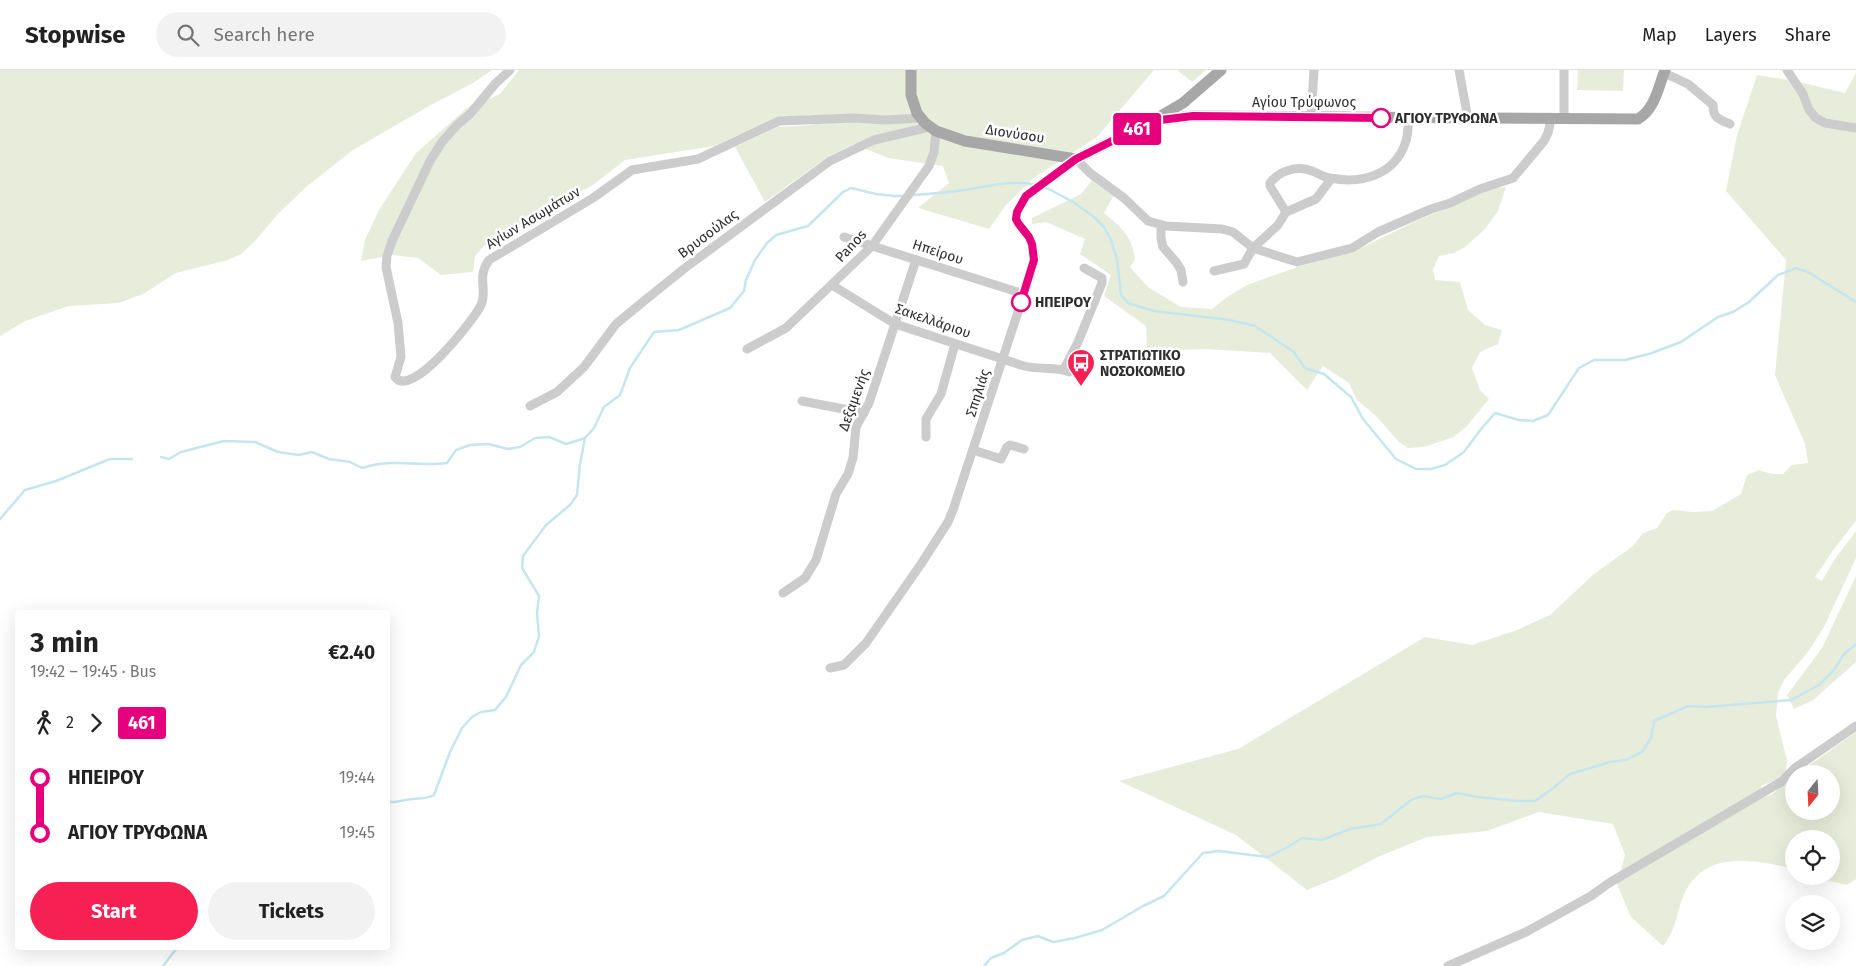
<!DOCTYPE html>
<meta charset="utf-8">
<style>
:root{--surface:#fff;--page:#f2f2f2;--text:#222;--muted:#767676;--line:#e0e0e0;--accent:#f62052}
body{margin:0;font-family:"Fira Sans",sans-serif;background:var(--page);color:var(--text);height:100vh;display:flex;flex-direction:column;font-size:19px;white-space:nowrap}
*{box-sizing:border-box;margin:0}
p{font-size:16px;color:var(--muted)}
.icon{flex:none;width:28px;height:28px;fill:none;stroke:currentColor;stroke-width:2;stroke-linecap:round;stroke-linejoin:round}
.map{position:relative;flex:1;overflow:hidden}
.side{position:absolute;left:15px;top:540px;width:375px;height:340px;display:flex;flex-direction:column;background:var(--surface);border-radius:5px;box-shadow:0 5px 20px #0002}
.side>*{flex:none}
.badge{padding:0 10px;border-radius:4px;font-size:18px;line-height:32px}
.needle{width:32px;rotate:198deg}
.fabs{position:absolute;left:1785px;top:695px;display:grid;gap:10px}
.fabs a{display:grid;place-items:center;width:55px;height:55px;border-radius:50%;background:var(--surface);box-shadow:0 5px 20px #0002;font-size:25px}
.map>.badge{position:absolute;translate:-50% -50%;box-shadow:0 0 0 2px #fff}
.legs{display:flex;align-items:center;gap:8px;height:55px;padding:0 15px;font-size:16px}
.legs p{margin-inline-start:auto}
.headline{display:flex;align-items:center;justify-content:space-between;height:85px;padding:0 15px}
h1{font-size:28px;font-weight:700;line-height:38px}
.button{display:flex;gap:10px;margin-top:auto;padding:10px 15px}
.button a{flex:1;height:58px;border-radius:30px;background:var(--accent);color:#fff;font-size:20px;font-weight:700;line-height:58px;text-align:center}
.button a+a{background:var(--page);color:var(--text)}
ul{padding:0 15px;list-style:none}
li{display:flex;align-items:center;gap:18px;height:55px;font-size:19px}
li i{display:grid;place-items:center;width:8px;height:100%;margin:0 6px;background:currentColor}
li i::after{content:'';width:12px;height:12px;margin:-6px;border:4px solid;border-radius:50%;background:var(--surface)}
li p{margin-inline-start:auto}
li:first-child i{background:linear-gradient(#0000 50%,currentColor 0)}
li:last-child i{background:linear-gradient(currentColor 50%,#0000 0)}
header{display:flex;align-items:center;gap:30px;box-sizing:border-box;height:70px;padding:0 25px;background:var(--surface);border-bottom:1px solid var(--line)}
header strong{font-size:24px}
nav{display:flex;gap:28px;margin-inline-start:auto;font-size:18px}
.search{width:350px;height:45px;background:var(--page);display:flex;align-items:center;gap:12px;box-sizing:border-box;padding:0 18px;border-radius:28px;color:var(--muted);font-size:19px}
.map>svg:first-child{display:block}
.green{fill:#e8eddb}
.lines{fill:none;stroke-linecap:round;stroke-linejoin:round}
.stream{stroke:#c5e6ef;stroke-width:2.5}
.minor{stroke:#ccc;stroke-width:9}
.major{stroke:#a7a7a7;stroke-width:11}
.line-1-casing{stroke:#fff;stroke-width:11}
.line-1{stroke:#e6007e;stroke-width:8}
.stop-1-dot{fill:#fff;stroke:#e6007e;stroke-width:2.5}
.labels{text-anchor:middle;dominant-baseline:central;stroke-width:5;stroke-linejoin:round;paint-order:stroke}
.street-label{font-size:14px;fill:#2f2f2f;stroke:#fff}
.stop-label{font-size:14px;font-weight:bold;fill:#2f2f2f;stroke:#fff;text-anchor:start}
.poi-label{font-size:14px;font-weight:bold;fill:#2f2f2f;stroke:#fff;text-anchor:start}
</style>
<header>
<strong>Stopwise</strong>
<div class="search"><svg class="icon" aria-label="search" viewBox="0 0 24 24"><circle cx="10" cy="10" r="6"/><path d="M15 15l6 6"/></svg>Search here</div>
<nav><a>Map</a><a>Layers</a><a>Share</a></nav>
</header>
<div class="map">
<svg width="1856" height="896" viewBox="0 0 1856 896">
<rect width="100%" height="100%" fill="#fff"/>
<g class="green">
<path d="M0,0H492L473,13L429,36L353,80L306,117L278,144L256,170L241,184L228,190L176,203L143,224L119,233L69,236L25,251L0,266Z"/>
<path d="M519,0H1154L1097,67L1035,107L1006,135L989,159L918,138L949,113L943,96L888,88L854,74L826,88L765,132L735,77L777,57L812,55V45L776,48L714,76L625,90L593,115L484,176L475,186L473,202L441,205L418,188L392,185L361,191L365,170L379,140L416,83L467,38L500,24Z"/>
<path d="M1177,0H1206L1192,12Z"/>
<path d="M1578,0H1624L1623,21L1577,20Z"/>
<path d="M1856,3V451L1834,479L1815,507L1822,511L1834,490L1856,461V488L1824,557L1808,582L1784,610L1778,623L1776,646L1787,691L1786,701L1776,710L1761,716L1765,727L1772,724L1794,706V741H1831V704H1797L1856,662V809L1847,815L1809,806H1831V769H1794V799C1754,789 1702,779 1683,827C1676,845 1676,860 1663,876L1631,847L1617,814L1625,785L1613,754L1539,742L1487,761L1427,767L1380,786L1337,808L1307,820L1236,765L1119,711L1238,679L1425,567L1472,575L1517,560L1550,545L1594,504L1633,476L1643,463L1657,458L1666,444L1673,440L1693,442L1712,441L1741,424L1747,405L1759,400L1772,404H1783L1792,395L1808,393L1805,374L1775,305L1786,190L1726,121L1737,65L1757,5L1795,11L1845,23Z"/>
<path d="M1093,109L1114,125L1104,143C1121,157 1133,167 1135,190L1130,197L1148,217L1181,237L1212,239L1227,227L1247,215L1297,197L1355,181L1416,151L1493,118L1506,117L1498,141L1485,159L1465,177L1454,183L1439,186L1433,199L1435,210L1460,212L1468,240L1485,255L1502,260L1498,274L1480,282L1472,298L1480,320L1489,329L1467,356L1454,367L1424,377L1408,378L1399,372L1376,346L1357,330L1349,313L1323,296L1307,320L1270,283L1205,279L1147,281L1146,256L1104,226L1111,205L1080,184L1085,169L1046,152L1032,154V148L1081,124Z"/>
<path d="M1856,506V592L1813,630L1794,639L1787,625L1822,578Z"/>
</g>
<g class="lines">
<g class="stream">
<path d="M1043,117L1049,119L1073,132L1093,146L1104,157L1111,170L1117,189L1121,225L1128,233L1154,241L1230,250L1255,256L1294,282L1305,298L1324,304L1351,327L1363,349L1396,389L1416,399H1431L1445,395L1464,382L1481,359L1495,343L1519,350L1533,351L1548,345L1579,298L1594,290H1625L1649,284L1681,272L1718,247L1733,242L1749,232L1778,205L1796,198L1808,202L1856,232"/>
<path d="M912,125C929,124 946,123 963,120C986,117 1012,109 1036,115"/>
<path d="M161,387L169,389L181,382L224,371L255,372L278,382L299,385L312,382L329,389L350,392L362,398C393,388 417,397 447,393L456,380L470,375L488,374L508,379L520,377L535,368L549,367L566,374L585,368L594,358L604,337L620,325L630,298L654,262L679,260L730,238L744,221L746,210L755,190L767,173L776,165L808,156L843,122L851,118L876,124L895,126H904"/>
<path d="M0,449L25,420L56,411L110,389H132"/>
<path d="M388,732C399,733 403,729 413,729C422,728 426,729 434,725L450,682L462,658L472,647L481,642L495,640L506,627L521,595L534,582L539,566L537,543L539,526L522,498L523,486L546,455L570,435L577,425L580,394L585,368"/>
<path d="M163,896L177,878"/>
<path d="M984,896L991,888L1004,883L1022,870L1038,866L1053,872L1075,868L1102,860L1143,836L1164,826L1203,783L1219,781L1268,787L1286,778L1302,768L1322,770L1350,759L1381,754L1411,730L1423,726L1441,729L1457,723L1477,727L1518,731H1535L1552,719L1570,704L1610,692L1626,690L1642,682L1651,668L1654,651L1688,636L1705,637L1791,630L1819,615L1834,600L1844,584L1856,574"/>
</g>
<g class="minor">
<path d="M510,0L495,14L470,44L457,55L442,72L430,91L392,171L387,186L386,197L398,253L401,287L395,307C411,330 474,250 481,235C488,220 476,208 489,190L593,128L632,100L698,89L779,51L854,48L885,50L921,48"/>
<path d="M1459,0L1468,49"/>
<path d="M1564,0V49"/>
<path d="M1787,0L1803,24L1809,40L1816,48L1825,53L1856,58"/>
<path d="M1664,3L1688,14L1713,35C1713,48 1718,49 1730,54"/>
<path d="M1311,48L1314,0"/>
<path d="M1286,142L1270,116V113C1279,101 1297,95 1312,101C1318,103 1323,107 1330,108C1361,114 1395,106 1406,71C1408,64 1408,56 1409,48"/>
<path d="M1161,155V168L1163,177L1176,192L1181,200L1183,212"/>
<path d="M844,167L1024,224"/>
<path d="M1214,201L1244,194L1253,178L1278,155L1286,142L1316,129L1331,109"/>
<path d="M832,215L895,254L1024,296C1038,300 1057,296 1069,302"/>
<path d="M747,279L786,258L850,197L872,176L929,96L934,82L936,61"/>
<path d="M1064,299L1078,272L1102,213V208L1084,198"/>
<path d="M802,331L864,343"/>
<path d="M530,336L557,322L584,297L616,254L644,231L685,198L830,91L874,70L929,57"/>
<path d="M926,367V349L941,324L955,274"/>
<path d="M973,380L1001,389L1007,377L1010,375L1024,379"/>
<path d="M783,523L805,508L816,490L836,424L848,404L853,388L856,357L869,333L916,190"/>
<path d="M830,598L844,595L866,573L921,494L948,452L953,440L1035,190C1035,182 1033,174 1029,167C1026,163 1022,159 1019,155C1011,143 1023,128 1032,121L1076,89L1090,103L1124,128L1148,151L1166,156L1222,159L1233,162L1253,178L1297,192L1352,178L1378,162L1431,139L1450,133L1480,119L1513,108L1544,71L1548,63L1551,49"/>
<path d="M1448,896L1526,862L1591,826L1609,813L1781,712L1795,698L1856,656"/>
</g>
<g class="major">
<path d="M911,0V25L917,43L925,53L936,61L965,71L1076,89L1152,51L1183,33L1221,0"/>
<path d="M1152,51L1193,46L1638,49C1655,39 1658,18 1665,0"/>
</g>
</g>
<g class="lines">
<defs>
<path id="line-1" d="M1021,232L1034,190L1032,174L1029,167L1018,153L1016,149L1017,142L1026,126L1076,89L1152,51L1193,46L1381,48"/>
</defs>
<use href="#line-1" class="line-1-casing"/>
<use href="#line-1" class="line-1"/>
</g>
<defs>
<symbol id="bus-pin" viewBox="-11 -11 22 30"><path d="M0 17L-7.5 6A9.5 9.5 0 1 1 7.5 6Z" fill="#f62052" stroke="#fff"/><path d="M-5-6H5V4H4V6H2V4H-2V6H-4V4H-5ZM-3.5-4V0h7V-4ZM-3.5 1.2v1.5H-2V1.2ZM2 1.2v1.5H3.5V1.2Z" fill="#fff"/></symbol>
</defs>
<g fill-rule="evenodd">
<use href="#bus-pin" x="1065" y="277" width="32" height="43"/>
</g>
<g class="stop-1-dot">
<circle cx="1381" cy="48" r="9"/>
<circle cx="1021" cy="232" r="9"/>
</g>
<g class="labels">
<g class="street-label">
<text x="1304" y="32">Αγίου Τρύφωνος</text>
<text transform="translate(1015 64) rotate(9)">Διονύσου</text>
<text transform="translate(533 148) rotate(-31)">Αγίων Ασωμάτων</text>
<text transform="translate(708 164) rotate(-37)">Βρυσούλας</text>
<text transform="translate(851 176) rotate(-47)">Panos</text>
<text transform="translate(938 182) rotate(18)">Ηπείρου</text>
<text transform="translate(933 251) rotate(19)">Σακελλάριου</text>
<text transform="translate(978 323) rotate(-72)">Σπηλιάς</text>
<text transform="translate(854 330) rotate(-70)">Δεξαμενής</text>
</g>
<g class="stop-label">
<text x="1395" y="48">ΑΓΙΟΥ ΤΡΥΦΩΝΑ</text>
<text x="1035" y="232">ΗΠΕΙΡΟΥ</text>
</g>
<g class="poi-label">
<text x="1100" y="285">ΣΤΡΑΤΙΩΤΙΚΟ<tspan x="1100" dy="16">ΝΟΣΟΚΟΜΕΙΟ</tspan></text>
</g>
</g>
</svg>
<div class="fabs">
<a><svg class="needle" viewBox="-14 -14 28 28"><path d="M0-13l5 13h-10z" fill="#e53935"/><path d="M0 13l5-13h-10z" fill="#767676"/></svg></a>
<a><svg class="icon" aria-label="locate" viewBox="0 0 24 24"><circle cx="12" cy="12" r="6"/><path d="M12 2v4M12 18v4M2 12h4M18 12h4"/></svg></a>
<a><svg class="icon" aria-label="layers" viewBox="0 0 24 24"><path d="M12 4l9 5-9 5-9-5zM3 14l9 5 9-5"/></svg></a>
</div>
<b class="badge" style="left:1137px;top:59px;background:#e6007e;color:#fff">461</b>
<section class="side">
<div class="headline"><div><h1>3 min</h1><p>19:42 – 19:45 · Bus</p></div><b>€2.40</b></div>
<div class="legs"><svg class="icon" aria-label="walk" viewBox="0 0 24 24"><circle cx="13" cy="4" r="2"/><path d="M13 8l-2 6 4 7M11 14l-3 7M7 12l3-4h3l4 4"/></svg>2<svg class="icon" aria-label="forward" viewBox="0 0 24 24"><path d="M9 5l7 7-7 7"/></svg><b class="badge" style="background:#e6007e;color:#fff">461</b></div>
<ul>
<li><i style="color:#e6007e"></i><b>ΗΠΕΙΡΟΥ</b><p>19:44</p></li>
<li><i style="color:#e6007e"></i><b>ΑΓΙΟΥ ΤΡΥΦΩΝΑ</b><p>19:45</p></li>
</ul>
<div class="button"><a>Start</a><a>Tickets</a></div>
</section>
</div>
